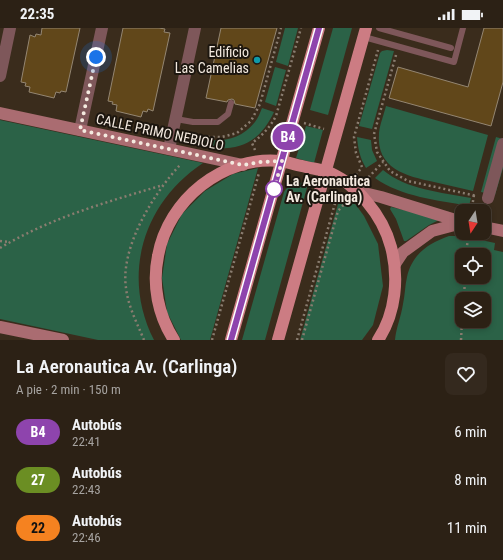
<!DOCTYPE html>
<html lang="es">
<meta charset="utf-8">
<style>
:root{--surface:#2c2115;--page:#34291e;--text:#f1f3f6;--muted:#a6a3a0;--line:#483e34}
body{margin:0;font-family:"Roboto Condensed",sans-serif;background:var(--page);color:var(--text);height:100vh;display:flex;flex-direction:column;font-size:15px;white-space:nowrap}
*{box-sizing:border-box;margin:0}
p{font-size:13px;color:var(--muted)}
.icon{flex:none;width:22px;height:22px;fill:none;stroke:currentColor;stroke-width:2;stroke-linecap:round;stroke-linejoin:round}
.map{position:relative;height:312px;overflow:hidden}
.sheet{display:flex;flex-direction:column;background:var(--surface);flex:1}
.sheet>*{flex:none}
.badge{padding:0 8px;border-radius:13px;font-size:14px;line-height:26px}
.needle{width:26px;rotate:192deg}
.controls{position:absolute;left:455px;top:176px;display:grid;gap:8px}
.controls a{display:grid;place-items:center;width:36px;height:36px;border-radius:8px;background:var(--surface);box-shadow:0 2px 6px #0003,0 0 0 1px var(--line);font-size:20px}
.you{position:absolute;width:20px;height:20px;margin:-10px;border:3px solid #fff;border-radius:50%;background:#1a73e8;box-shadow:0 0 0 6px #1a73e833}
.map>.badge{position:absolute;translate:-50% -50%;box-shadow:0 0 0 2px #fff}
.round{display:grid;place-items:center;flex:none;width:42px;height:42px;border-radius:8px;background:var(--page)}
.head{display:flex;align-items:center;justify-content:space-between;height:68px;padding:0 16px}
h1{font-size:19px;font-weight:600;line-height:30px}
ul{padding:0;list-style:none}
li{display:flex;align-items:center;gap:12px;height:48px;padding:0 16px}
li div{flex:1}
li b{display:block;font-size:15px}
li em{font-style:normal}
li .badge{min-width:44px;font-weight:700;text-align:center}
.status{display:flex;justify-content:space-between;align-items:center;height:28px;padding:0 20px;background:var(--surface);direction:ltr}
.status svg{height:11px;fill:currentColor}
.map>svg:first-child{display:block}
.green{fill:#2b6247;fill-rule:evenodd}
.building{fill:#61471a;stroke:#948672}
.lines{fill:none;stroke-linecap:round;stroke-linejoin:round}
.path{stroke:#8a7d70;stroke-width:2.5;stroke-dasharray:2 3;stroke-linecap:butt}
.lane{stroke:#7e575a;stroke-width:6}
.street{stroke:#7e575a;stroke-width:12}
.secondary{stroke:#aa6c71;stroke-width:12}
.primary{stroke:#cc7c83;stroke-width:12}
.line-casing{stroke:#fff;stroke-width:9}
.line{stroke:#8e44ad;stroke-width:6}
.walk{stroke:#f4eae0;stroke-width:4;stroke-dasharray:0 7.2}
.culture-dot{fill:#0f9aa8;stroke:#1c160f;stroke-width:1.5}
.stop-dot{fill:#fff;stroke:#8e44ad;stroke-width:2}
.labels{text-anchor:middle;dominant-baseline:central;stroke-width:4;stroke-linejoin:round;paint-order:stroke}
.poi-label{font-size:14px;fill:#f4eae0;stroke:#1c160f;text-anchor:end}
.street-label{font-size:14px;fill:#f4eae0;stroke:#1c160f}
.stop-label{font-size:14px;font-weight:bold;fill:#f4eae0;stroke:#1c160f;text-anchor:start}
</style>
<div class="status"><b>22:35</b><svg viewBox="0 0 49 12"><path d="M0 12V9h3v3zM5 12V6h3v6zM10 12V3h3v9zM15 12V0h3v12zM26 1h20v11H26zM47 4h2v5h-2z"/></svg></div>
<div class="map">
<svg width="503" height="312" viewBox="0 0 503 312">
<rect width="100%" height="100%" fill="#3a2c1c"/>
<g class="green">
<path d="M285,0H298L288,38L276,34Z"/>
<path d="M333,0H352L328,87L310,82Z"/>
<path d="M387,22L394,23L372,101L359,98L380,25L382,23Z"/>
<path d="M275,39L286,42L276,78L265,74Z"/>
<path d="M386,78L488,107L473,163C460,160 447,157 434,154C406,148 376,141 379,105C380,96 384,86 386,78Z"/>
<path d="M262,80L274,84C257,120 233,124 196,118L198,111C220,114 240,113 255,94C258,90 260,85 262,80Z"/>
<path d="M0,92L203,135C143,175 121,247 154,312H98L0,291Z"/>
<path d="M306,98L323,102L314,135L296,130Z"/>
<path d="M357,109L371,112L372,122L377,133L366,140C360,130 358,121 357,109Z"/>
<path d="M496,109L503,111V140L495,167L481,164Z"/>
<path d="M258,140L210,312H181L167,284L162,250L167,216L182,186L205,163L233,146Z"/>
<path d="M383,142C407,162 441,164 471,170L469,178C437,172 402,169 375,150Z"/>
<path d="M307,154L308,156L265,312H242L284,164C288,156 299,155 307,154Z"/>
<path d="M343,165L356,177L364,188L378,216L383,258L373,297L362,312H300L340,169Z"/>
<path d="M391,179L439,190V192L429,197L406,213H404L396,191L390,181Z"/>
<path d="M449,208H463L495,215L494,222L503,224V312H395C396,300 401,289 403,276C405,267 405,257 407,249C412,226 429,215 449,208ZM462,227H484V249H462ZM462,271H484V293H462Z"/>
</g>
<g class="building">
<path d="M42,0H80L66,64L61,63L60,65L56,64L54,70L29,64L30,59L25,58L26,55L21,54L30,7L35,9L36,6L41,7Z"/>
<path d="M123,0H159L165,1L164,4L170,5L153,83L148,81L147,84L143,83L141,89L116,83L117,77L112,76L113,74L108,73Z"/>
<path d="M221,0H277L255,80L235,76L234,72L232,71L228,72L227,74L206,70Z"/>
<path d="M484,0H503V54L491,98L389,70L398,39L468,59Z"/>
</g>
<g class="lines">
<g class="path">
<path d="M396,27L374,106L377,124L390,143L408,153L477,168"/>
<path d="M304,95L324,101"/>
<path d="M188,106L206,109H222L237,105L251,93L260,76L281,0"/>
<path d="M255,122L252,115C263,107 270,99 276,88L301,0"/>
<path d="M356,147L362,139L356,125L354,109L378,22"/>
<path d="M365,153L383,134"/>
<path d="M472,179L474,167"/>
<path d="M0,213L9,214"/>
<path d="M0,220C50,190 107,174 163,157"/>
<path d="M466,227L468,209"/>
<path d="M464,271L465,249"/>
<path d="M144,312C137,295 128,278 126,260C120,219 154,165 180,137"/>
<path d="M212,312L259,145"/>
<path d="M297,312L337,168L340,164"/>
<path d="M302,312L338,183L348,172"/>
<path d="M461,312L462,293"/>
</g>
<g class="lane">
<path d="M379,0L451,20"/>
<path d="M364,9L454,34L463,0"/>
<path d="M176,91L193,94H218L228,86L231,75"/>
</g>
<g class="street">
<path d="M0,48L10,0"/>
<path d="M80,102L102,0"/>
<path d="M169,121L195,0"/>
<path d="M488,170L503,116"/>
</g>
<g class="secondary">
<path d="M0,85L243,137"/>
<path d="M356,163L381,169L462,194"/>
<path d="M484,199L503,203"/>
<path d="M395,236L403,224L432,203L462,195"/>
<path d="M0,299L63,312"/>
</g>
<g class="primary">
<path d="M174,312C158,287 152,257 158,228C168,172 223,127 281,133C288,134 295,137 302,138C309,140 318,141 325,143C356,154 383,188 391,219C399,249 396,285 378,312"/>
<path d="M231,312L319,0"/>
<path d="M278,312L366,0"/>
</g>
</g>
<g class="lines">
<defs>
<path id="line" d="M231,312L319,0"/>
</defs>
<use href="#line" class="line-casing"/>
<use href="#line" class="line"/>
<path class="walk" d="M96,29L80,102L243,137L260,134L282,133L274,161"/>
</g>
<circle class="culture-dot" cx="257" cy="32" r="4"/>
<circle class="stop-dot" cx="274" cy="161" r="8"/>
<g class="labels">
<g class="poi-label">
<text x="249" y="24">Edificio<tspan x="249" dy="16">Las Camelias</tspan></text>
</g>
<g class="street-label">
<text transform="translate(160 104) rotate(12)">CALLE PRIMO NEBIOLO</text>
</g>
<g class="stop-label">
<text x="286" y="153">La Aeronautica<tspan x="286" dy="16">Av. (Carlinga)</tspan></text>
</g>
</g>
</svg>
<div class="controls">
<a><svg class="needle" viewBox="-14 -14 28 28"><path d="M0-13l5 13h-10z" fill="#e53935"/><path d="M0 13l5-13h-10z" fill="#a6a3a0"/></svg></a>
<a><svg class="icon" aria-label="locate" viewBox="0 0 24 24"><circle cx="12" cy="12" r="6"/><path d="M12 2v4M12 18v4M2 12h4M18 12h4"/></svg></a>
<a><svg class="icon" aria-label="layers" viewBox="0 0 24 24"><path d="M12 4l9 5-9 5-9-5zM3 14l9 5 9-5"/></svg></a>
</div>
<div class="you" style="left:96px;top:29px"></div>
<b class="badge" style="left:288px;top:109px;background:#8e44ad;color:#fff">B4</b>
</div>
<section class="sheet">
<div class="head"><div><h1>La Aeronautica Av. (Carlinga)</h1><p>A pie · 2 min · 150 m</p></div><a class="round"><svg class="icon" aria-label="heart" viewBox="0 0 24 24"><path d="M12 20l-8-8c-3-5 5-10 8-4 3-6 11-1 8 4z"/></svg></a></div>
<ul>
<li><span class="badge" style="background:#8e44ad;color:#fff">B4</span><div><b>Autobús</b><p>22:41</p></div><em>6 min</em></li>
<li><span class="badge" style="background:#6b8e23;color:#fff">27</span><div><b>Autobús</b><p>22:43</p></div><em>8 min</em></li>
<li><span class="badge" style="background:#f58220;color:#111">22</span><div><b>Autobús</b><p>22:46</p></div><em>11 min</em></li>
</ul>
</section>
